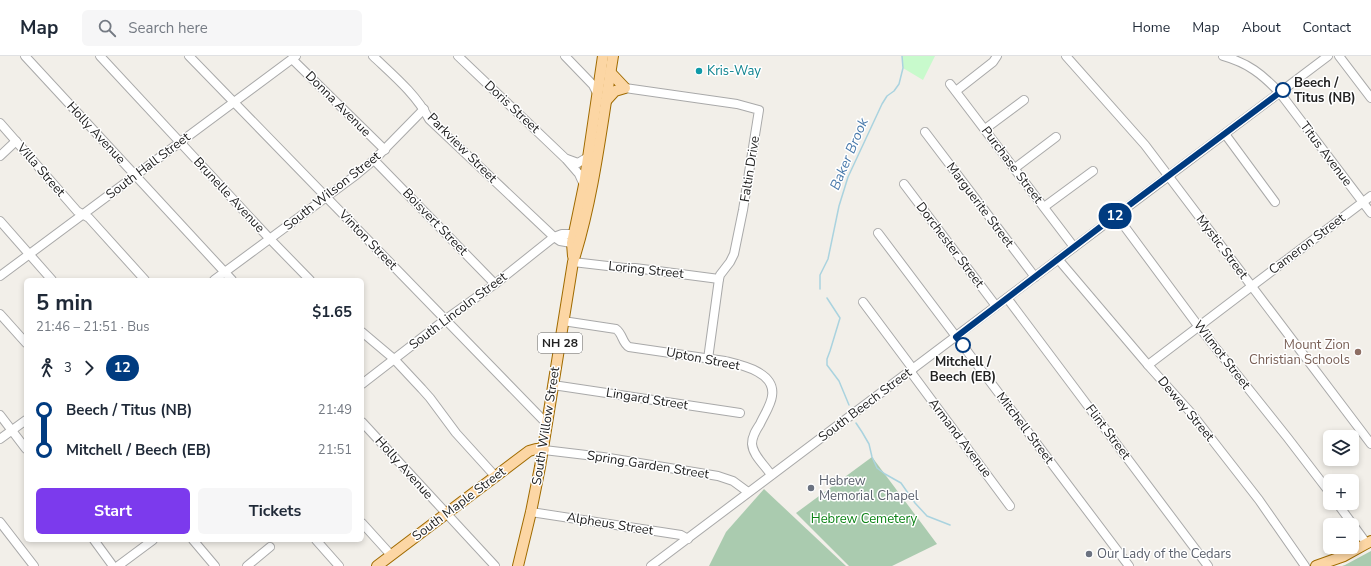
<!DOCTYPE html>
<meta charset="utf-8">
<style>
:root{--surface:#fff;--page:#f6f6f7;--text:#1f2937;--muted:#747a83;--line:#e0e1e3;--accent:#7c3aed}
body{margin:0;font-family:"Nunito Sans",sans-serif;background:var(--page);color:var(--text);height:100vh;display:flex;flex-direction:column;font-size:15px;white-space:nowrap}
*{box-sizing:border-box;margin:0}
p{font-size:13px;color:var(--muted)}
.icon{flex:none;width:22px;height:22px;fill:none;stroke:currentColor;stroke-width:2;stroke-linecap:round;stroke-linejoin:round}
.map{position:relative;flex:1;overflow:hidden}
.details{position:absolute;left:24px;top:222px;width:340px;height:264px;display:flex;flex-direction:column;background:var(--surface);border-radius:6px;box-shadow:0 2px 6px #0003}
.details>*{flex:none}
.badge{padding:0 8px;border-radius:13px;font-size:14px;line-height:26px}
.fabs{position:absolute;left:1323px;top:374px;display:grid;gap:8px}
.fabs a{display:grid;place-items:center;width:36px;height:36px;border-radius:6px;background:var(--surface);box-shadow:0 2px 6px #0003;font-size:20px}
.map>.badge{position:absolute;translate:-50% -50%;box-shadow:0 0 0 2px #fff}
.legs{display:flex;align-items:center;gap:6px;height:44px;padding:0 12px;font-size:13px}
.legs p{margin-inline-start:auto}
.head{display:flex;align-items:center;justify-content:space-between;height:68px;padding:0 12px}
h1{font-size:22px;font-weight:700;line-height:30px}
.primary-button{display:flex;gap:8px;margin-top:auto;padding:8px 12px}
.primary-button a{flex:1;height:46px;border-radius:6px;background:var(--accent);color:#fff;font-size:16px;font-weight:700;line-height:46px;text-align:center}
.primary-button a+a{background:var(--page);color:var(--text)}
ul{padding:0 12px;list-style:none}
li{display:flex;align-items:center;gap:14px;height:40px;font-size:15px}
li i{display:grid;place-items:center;width:6px;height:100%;margin:0 5px;background:currentColor}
li i::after{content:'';width:10px;height:10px;margin:-5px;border:3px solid;border-radius:50%;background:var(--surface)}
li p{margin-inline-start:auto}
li:first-child i{background:linear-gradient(#0000 50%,currentColor 0)}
li:last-child i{background:linear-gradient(currentColor 50%,#0000 0)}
header{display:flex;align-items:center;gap:24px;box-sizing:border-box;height:56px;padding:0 20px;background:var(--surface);border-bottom:1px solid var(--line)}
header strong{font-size:19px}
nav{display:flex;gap:22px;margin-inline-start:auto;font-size:14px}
.search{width:280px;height:36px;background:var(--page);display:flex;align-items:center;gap:10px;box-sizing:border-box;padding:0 14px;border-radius:6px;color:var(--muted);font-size:15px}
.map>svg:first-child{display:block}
.cemetery{fill:#aacbaf}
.park{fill:#c8facc}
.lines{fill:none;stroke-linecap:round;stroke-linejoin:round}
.stream{stroke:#aad3df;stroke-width:1.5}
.minor-casing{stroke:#a9a9a9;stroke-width:10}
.major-casing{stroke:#a06b00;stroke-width:12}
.minor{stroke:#fff;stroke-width:8}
.major{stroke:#fcd6a4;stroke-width:10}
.line-1-casing{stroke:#fff;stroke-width:9}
.line-1{stroke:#003b80;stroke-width:6}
.culture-dot{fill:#0f9aa8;stroke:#fff;stroke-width:1.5}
.stop-1-dot{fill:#fff;stroke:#003b80;stroke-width:2}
.education-dot{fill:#8d6e63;stroke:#fff;stroke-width:1.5}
.worship-dot{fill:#6b7280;stroke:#fff;stroke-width:1.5}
.labels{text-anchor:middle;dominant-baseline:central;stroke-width:3;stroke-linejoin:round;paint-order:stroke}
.shield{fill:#fff;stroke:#646464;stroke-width:1}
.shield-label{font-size:12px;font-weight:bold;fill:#222}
.culture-label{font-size:13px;fill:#0d838f;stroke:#fff;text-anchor:start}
.stop-label{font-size:13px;font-weight:bold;fill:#222;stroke:#fff;text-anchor:start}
.street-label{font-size:13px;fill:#222;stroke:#fff}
.education-label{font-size:13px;fill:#785e54;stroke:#fff;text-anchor:end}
.worship-label{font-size:13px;fill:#5b616d;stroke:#fff;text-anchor:start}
.park-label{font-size:13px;fill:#0c8416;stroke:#fff}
.water-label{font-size:14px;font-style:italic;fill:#4a7aab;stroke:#fff}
</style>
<header>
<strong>Map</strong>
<div class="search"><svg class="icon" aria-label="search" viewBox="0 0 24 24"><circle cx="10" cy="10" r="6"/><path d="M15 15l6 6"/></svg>Search here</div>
<nav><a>Home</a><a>Map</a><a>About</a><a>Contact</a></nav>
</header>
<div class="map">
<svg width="1371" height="510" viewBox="0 0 1371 510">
<rect width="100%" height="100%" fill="#f2efe9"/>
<g class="cemetery">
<path d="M872,401L937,488L892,510H849L796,457Z"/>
<path d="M764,433L846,510H709L726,476Z"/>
<path d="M1371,495V510H1342L1345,509Z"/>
</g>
<path class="park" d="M902,0H935L923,24L903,12Z"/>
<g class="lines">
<g class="stream">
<path d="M820,233V219L828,203L839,150L848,121L882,48L887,40L894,35L899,28L903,12L902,0"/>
<path d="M827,242L840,262L830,295L827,303V309L839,325L849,349"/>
<path d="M856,367L862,376L869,388L872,401L877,412L885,418L901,427L915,447L927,460L950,469"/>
</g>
<defs>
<g id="minor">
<path d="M25,0L232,224"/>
<path d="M100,0L269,182L310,224"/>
<path d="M189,0L547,368"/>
<path d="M373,0C393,19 416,38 429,63L554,181L560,185L577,188"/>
<path d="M458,0L566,103L579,118L584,129"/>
<path d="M565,0L593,29L598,39"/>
<path d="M1066,0L1145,89L1371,388"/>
<path d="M1223,0C1248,7 1262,18 1280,37L1371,157"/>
<path d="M1339,0L1371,42"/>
<path d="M292,3L385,94"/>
<path d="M950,28L1074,191"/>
<path d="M625,32L737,48L759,54L743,154L734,198L730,206L720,219L719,223L708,303"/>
<path d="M956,35L993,6L997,0"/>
<path d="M0,67L77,155L89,162L145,224"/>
<path d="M985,73L1024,44"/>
<path d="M925,76L1035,221"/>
<path d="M1225,78L1275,146"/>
<path d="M0,100L16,85"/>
<path d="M567,103L578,107L588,101"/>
<path d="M374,104L495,228"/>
<path d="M1015,112L1056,81"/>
<path d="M904,128L996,250"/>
<path d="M1044,151L1093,115"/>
<path d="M1116,159L1199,271L1287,381L1330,437"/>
<path d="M0,165L52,224"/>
<path d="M878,177L1129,510"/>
<path d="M1058,203L1148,309L1192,358L1259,444L1305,510"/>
<path d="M573,206L625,212H635L719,223"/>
<path d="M0,220L296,0"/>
<path d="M214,224L356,119L374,104L424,53"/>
<path d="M1007,242L1208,510"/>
<path d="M863,246L913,313"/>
<path d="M0,258L26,287"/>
<path d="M563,265L616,273C623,278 622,287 629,291L725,305C741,309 776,316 772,340C771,349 764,359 760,368C756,374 752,380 752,388C753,400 765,409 771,419"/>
<path d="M362,276L394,303L422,333L430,342L456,377L495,420"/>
<path d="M1148,309L1252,230L1371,140"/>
<path d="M910,315L1010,450"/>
<path d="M362,328L446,263L495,228L554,181L562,178H579"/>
<path d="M553,329L740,357"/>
<path d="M0,359L26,393"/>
<path d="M362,366L495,510"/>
<path d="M0,383L26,364"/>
<path d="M544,394L603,401L718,420L733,425L748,436"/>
<path d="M1337,447L1367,488"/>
<path d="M531,456L681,479L688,483"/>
<path d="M0,466L34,510"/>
<path d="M362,467L391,499"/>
<path d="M94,484L113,510"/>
<path d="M193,484L215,510"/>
<path d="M316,484L339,510"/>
<path d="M118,510L153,484"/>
<path d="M247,510L270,491"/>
<path d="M651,510L1328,0"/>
</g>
<g id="major">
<path d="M605,46L615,35L625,32L610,16"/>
<path d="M573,200L572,187L584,129L603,0"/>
<path d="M377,510L529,395L536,393L544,394"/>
<path d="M518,510L531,456L540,411L573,206C594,141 602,67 613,0"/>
<path d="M1316,510L1344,500L1371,485"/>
</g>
</defs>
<use href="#minor" class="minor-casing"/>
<use href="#major" class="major-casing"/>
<use href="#minor" class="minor"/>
<use href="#major" class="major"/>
</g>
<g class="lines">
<defs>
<path id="line-1" d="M963,289L956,281L1116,159L1283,34"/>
</defs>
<use href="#line-1" class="line-1-casing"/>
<use href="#line-1" class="line-1"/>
</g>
<circle class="culture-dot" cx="699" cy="15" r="4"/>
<g class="stop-1-dot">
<circle cx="1283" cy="34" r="7"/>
<circle cx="963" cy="289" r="7"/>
</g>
<circle class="education-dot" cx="1358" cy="296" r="4"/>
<g class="worship-dot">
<circle cx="811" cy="432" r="4"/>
<circle cx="1089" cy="498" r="4"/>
</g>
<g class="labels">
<rect class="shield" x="538" y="277" width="44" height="20" rx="3"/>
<g class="shield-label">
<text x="560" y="287">NH 28</text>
</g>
<g class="culture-label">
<text x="707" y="15">Kris-Way</text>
</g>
<g class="stop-label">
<text x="1294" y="27">Beech /<tspan x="1294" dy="15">Titus (NB)</tspan></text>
<text x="963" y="306" text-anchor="middle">Mitchell /<tspan x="963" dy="15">Beech (EB)</tspan></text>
</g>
<g class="street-label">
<text transform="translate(338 48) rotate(45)">Donna Avenue</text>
<text transform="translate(512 51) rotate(43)">Doris Street</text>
<text transform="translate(96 77) rotate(47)">Holly Avenue</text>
<text transform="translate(462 92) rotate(45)">Parkview Street</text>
<text transform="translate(1326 98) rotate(53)">Titus Avenue</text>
<text transform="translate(1012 109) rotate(53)">Purchase Street</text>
<text transform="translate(148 110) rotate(-37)">South Hall Street</text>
<text transform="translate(750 113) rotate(-81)">Faltin Drive</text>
<text transform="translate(41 114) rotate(49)">Villa Street</text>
<text transform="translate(332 135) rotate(-38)">South Wilson Street</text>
<text transform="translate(229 139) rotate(47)">Brunelle Avenue</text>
<text transform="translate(980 149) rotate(53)">Marguerite Street</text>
<text transform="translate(435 166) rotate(46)">Boisvert Street</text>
<text transform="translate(368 184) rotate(46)">Vinton Street</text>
<text transform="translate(1307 188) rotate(-37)">Cameron Street</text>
<text transform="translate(950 189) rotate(53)">Dorchester Street</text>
<text transform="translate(1222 191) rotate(53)">Mystic Street</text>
<text transform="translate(646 214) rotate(6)">Loring Street</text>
<text transform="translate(458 255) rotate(-37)">South Lincoln Street</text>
<text transform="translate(1222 299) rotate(52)">Wilmot Street</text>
<text transform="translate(703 303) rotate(11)">Upton Street</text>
<text transform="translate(647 343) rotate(9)">Lingard Street</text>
<text transform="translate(865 349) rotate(-37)">South Beech Street</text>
<text transform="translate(1186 353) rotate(50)">Dewey Street</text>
<text transform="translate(546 370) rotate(-81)">South Willow Street</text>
<text transform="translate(1025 372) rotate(53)">Mitchell Street</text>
<text transform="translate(1108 376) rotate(53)">Flint Street</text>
<text transform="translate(960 382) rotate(53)">Armand Avenue</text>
<text transform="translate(648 409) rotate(9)">Spring Garden Street</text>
<text transform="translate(404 412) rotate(48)">Holly Avenue</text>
<text transform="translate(459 448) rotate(-37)">South Maple Street</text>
<text transform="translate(610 468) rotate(9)">Alpheus Street</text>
</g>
<g class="education-label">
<text x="1350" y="289">Mount Zion<tspan x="1350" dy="15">Christian Schools</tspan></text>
</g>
<g class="worship-label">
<text x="819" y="425">Hebrew<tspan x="819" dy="15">Memorial Chapel</tspan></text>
<text x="1097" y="498">Our Lady of the Cedars</text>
</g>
<g class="park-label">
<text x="864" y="463">Hebrew Cemetery</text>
</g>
<g class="water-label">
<text transform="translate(849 98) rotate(-67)">Baker Brook</text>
</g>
</g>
</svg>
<div class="fabs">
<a><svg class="icon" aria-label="layers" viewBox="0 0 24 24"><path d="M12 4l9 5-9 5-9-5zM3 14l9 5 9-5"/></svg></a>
<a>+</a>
<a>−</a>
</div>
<b class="badge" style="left:1115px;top:160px;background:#003b80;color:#fff">12</b>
<section class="details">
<div class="head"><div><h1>5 min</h1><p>21:46 – 21:51 · Bus</p></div><b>$1.65</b></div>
<div class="legs"><svg class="icon" aria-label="walk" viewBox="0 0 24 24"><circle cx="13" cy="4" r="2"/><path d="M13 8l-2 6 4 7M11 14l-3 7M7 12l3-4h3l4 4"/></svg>3<svg class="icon" aria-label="forward" viewBox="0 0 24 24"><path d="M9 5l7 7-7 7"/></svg><b class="badge" style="background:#003b80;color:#fff">12</b></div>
<ul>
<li><i style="color:#003b80"></i><b>Beech / Titus (NB)</b><p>21:49</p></li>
<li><i style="color:#003b80"></i><b>Mitchell / Beech (EB)</b><p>21:51</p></li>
</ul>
<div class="primary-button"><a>Start</a><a>Tickets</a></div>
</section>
</div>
